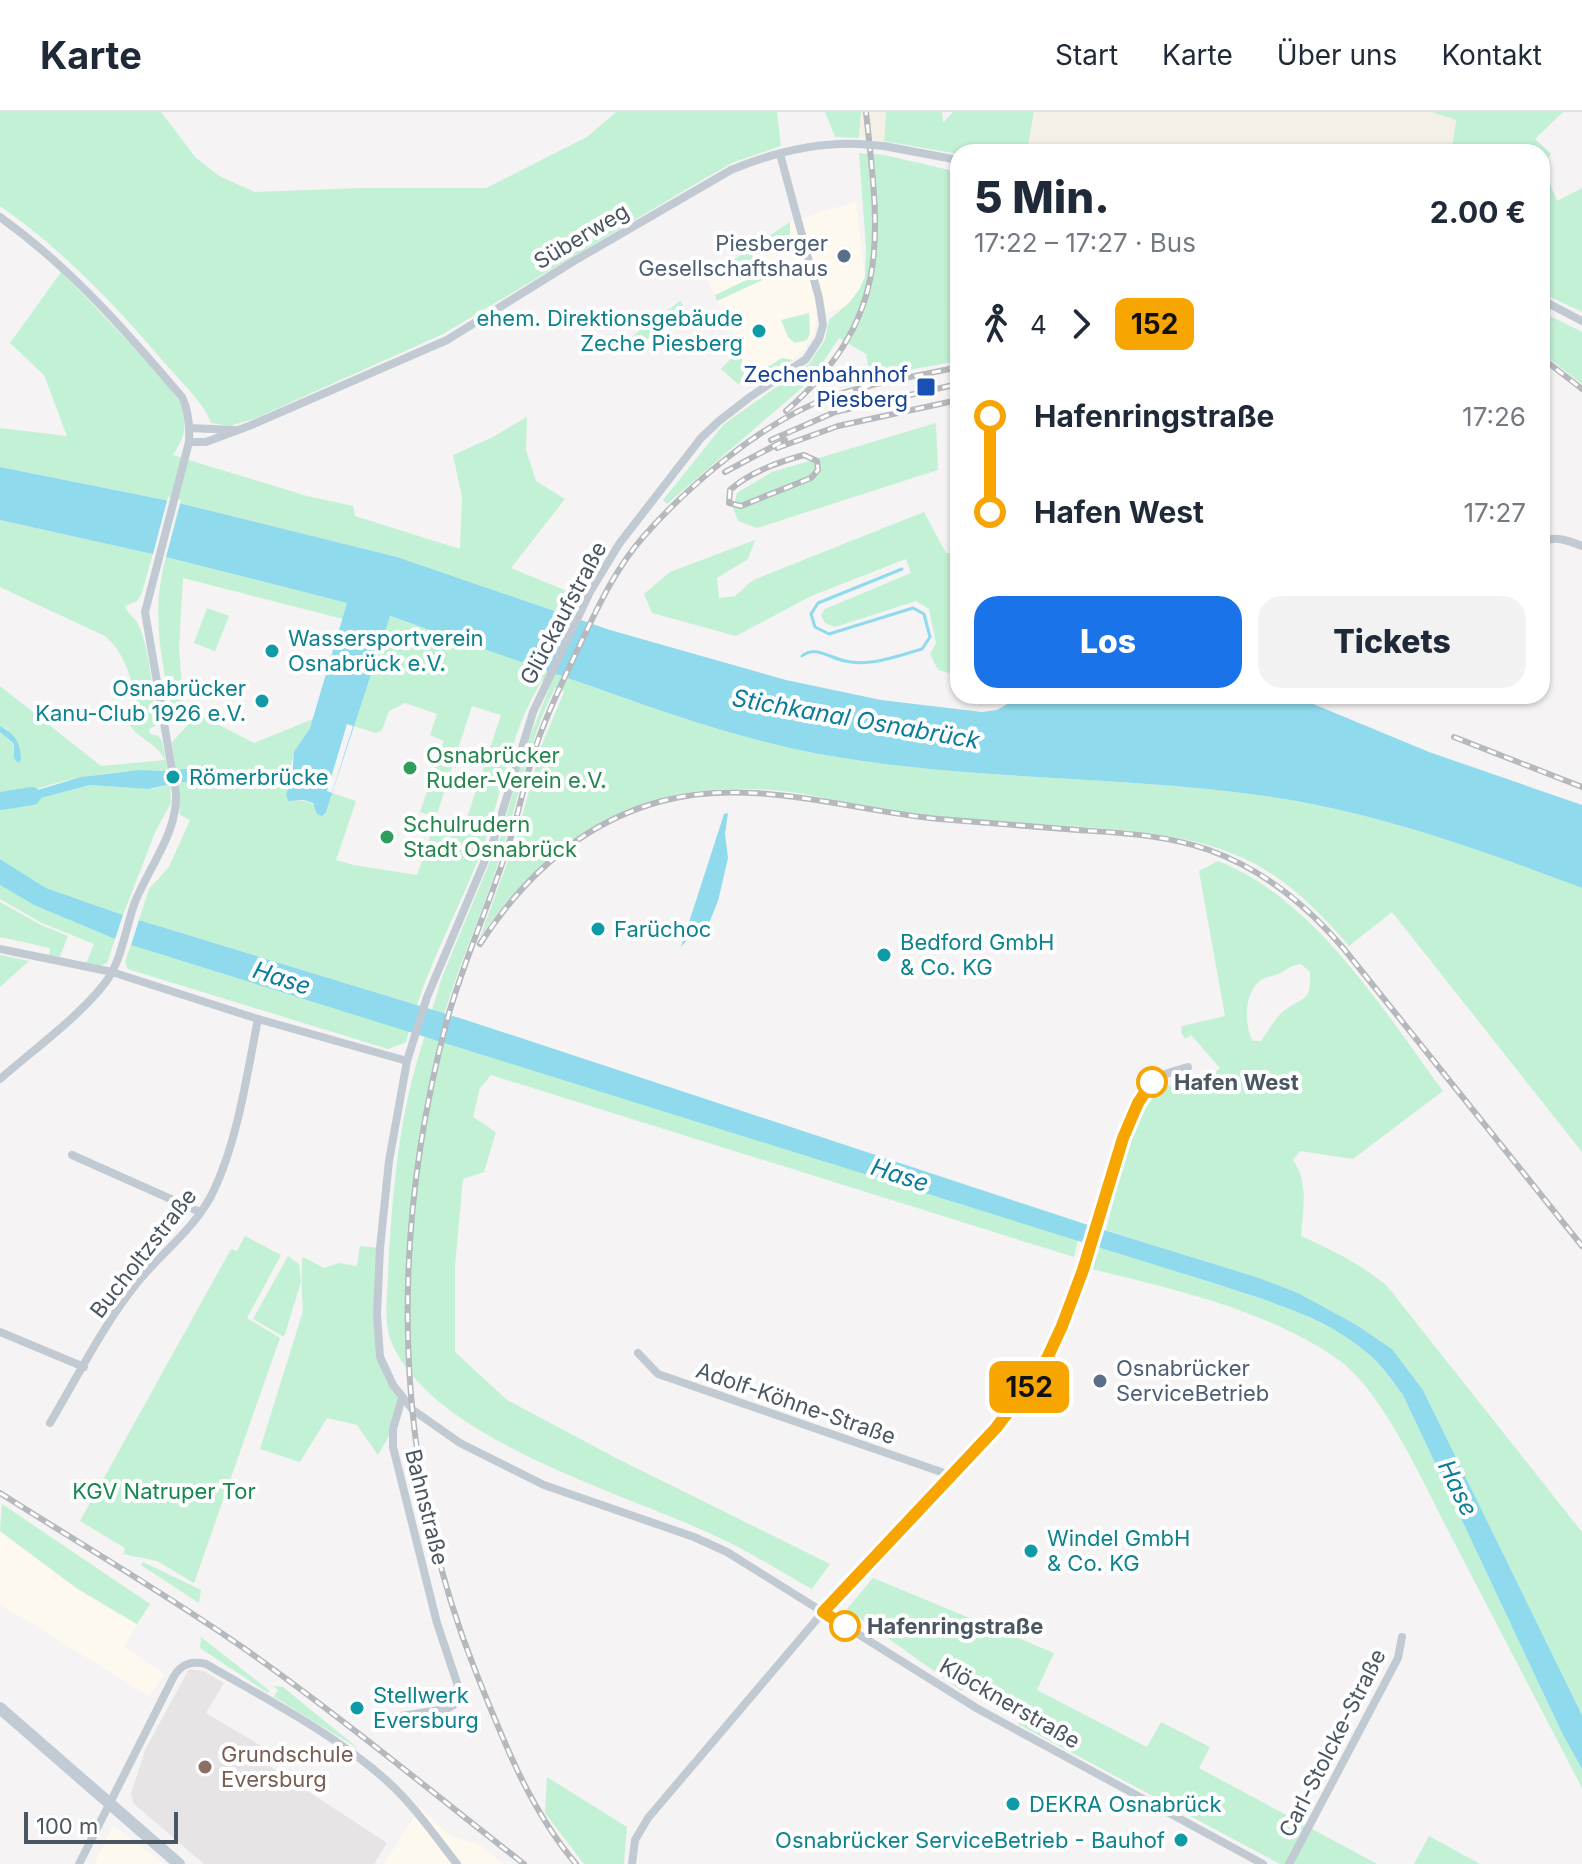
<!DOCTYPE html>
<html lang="de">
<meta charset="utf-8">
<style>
:root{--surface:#fff;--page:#f2f2f3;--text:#1f2937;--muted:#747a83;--line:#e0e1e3;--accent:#1a73e8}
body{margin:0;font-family:Inter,sans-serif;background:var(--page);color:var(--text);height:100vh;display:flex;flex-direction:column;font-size:30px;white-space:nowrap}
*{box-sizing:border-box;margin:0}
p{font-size:26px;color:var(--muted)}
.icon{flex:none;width:44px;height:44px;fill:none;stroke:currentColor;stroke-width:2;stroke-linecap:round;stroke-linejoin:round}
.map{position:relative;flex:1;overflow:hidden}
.side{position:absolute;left:950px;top:32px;width:600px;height:560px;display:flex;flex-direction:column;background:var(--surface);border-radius:24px;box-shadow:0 2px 6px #0004}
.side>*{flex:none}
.badge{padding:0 16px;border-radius:12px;font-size:28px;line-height:52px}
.scale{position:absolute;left:24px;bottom:20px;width:154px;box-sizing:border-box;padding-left:8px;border:4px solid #4a5661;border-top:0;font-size:22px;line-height:28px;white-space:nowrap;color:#4a5661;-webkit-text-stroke:6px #fff;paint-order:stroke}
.map>.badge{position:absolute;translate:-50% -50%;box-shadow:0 0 0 4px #fff}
.legs{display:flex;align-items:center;gap:12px;height:88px;padding:0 24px;font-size:26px}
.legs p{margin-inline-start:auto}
.overview{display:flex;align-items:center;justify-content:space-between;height:136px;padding:0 24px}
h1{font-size:44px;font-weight:800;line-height:60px}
.button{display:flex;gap:16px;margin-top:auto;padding:16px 24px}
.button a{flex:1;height:92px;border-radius:24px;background:var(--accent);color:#fff;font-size:32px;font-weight:800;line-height:92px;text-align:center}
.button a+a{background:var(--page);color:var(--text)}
ul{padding:0 24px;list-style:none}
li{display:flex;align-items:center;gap:28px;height:96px;font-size:30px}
li i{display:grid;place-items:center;width:12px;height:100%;margin:0 10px;background:currentColor}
li i::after{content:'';width:20px;height:20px;margin:-10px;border:6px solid;border-radius:50%;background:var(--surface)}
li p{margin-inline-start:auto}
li:first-child i{background:linear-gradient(#0000 50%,currentColor 0)}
li:last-child i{background:linear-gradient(currentColor 50%,#0000 0)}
header{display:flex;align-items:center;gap:48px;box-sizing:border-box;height:112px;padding:0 40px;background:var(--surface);border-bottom:2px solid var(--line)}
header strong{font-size:38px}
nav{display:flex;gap:44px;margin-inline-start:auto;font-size:28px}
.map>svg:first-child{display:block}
.commercial{fill:#fdf9ef}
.education{fill:#e6e4e5}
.green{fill:#c3f1d5;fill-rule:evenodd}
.sand{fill:#f5f0e5}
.water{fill:#90daee}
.pier{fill:#f5f3f3}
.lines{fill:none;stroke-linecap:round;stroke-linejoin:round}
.stream{stroke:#90daee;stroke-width:3}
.river{stroke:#90daee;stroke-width:18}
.street{stroke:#c1cad2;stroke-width:8}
.secondary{stroke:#c1cbd6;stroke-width:12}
.rail-casing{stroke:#b5b8bd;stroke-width:6}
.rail{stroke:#fff;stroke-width:3;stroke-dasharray:9;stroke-linecap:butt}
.street-bridge{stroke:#c1cad2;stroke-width:8}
.line-1-casing{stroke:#fff;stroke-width:18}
.line-1{stroke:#f7a500;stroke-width:12}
.service-dot{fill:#5c6f8a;stroke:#fff;stroke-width:3}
.culture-dot{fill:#0f9aa8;stroke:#fff;stroke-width:3}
.transit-dot{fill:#1a4fb4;stroke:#fff;stroke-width:3}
.leisure-dot{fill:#2e9e5b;stroke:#fff;stroke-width:3}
.stop-1-dot{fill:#fff;stroke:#f7a500;stroke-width:4}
.education-dot{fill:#8d6e63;stroke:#fff;stroke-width:3}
.labels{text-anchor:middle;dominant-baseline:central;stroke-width:8;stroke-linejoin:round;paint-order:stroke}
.street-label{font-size:22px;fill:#4a5661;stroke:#fff}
.service-label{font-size:22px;fill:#4e5e75;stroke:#fff;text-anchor:end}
.culture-label{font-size:22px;fill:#0d838f;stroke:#fff;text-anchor:start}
.transit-label{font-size:22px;fill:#164399;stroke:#fff;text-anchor:end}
.leisure-label{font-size:22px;fill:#27864d;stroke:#fff;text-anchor:start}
.stop-label{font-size:22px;font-weight:bold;fill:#4a5661;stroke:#fff;text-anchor:start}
.park-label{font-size:22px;fill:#17864f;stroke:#fff}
.education-label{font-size:22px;fill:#785e54;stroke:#fff;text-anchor:start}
.water-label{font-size:24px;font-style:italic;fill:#0c7c9b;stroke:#fff}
</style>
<header>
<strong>Karte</strong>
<nav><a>Start</a><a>Karte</a><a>Über uns</a><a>Kontakt</a></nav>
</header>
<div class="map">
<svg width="1582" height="1752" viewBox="0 0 1582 1752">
<rect width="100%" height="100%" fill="#f5f3f3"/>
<g class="commercial">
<path d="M856,89L865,165L860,176L846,194L817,205L814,222L804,237L793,248L754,274L739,273L744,261L739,234L706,166L790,110Z"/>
<path d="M0,1420L78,1478L137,1513L124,1535L164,1562L150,1585L0,1492Z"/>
<path d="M420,1695L451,1724L479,1732L504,1752H384Z"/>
<path d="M113,1713L164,1752H94Z"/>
</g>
<path class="education" d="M189,1557L204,1559L224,1571L206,1601L263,1635L257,1646L387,1731L374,1752H204L133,1691L131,1681L146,1636Z"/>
<g class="green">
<path d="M161,0L196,46L219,64L255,80L361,76H486L587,25L616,0H777L781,34L734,50L702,68L443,222L256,306L230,314L211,311C204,291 184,273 170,257C119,197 65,139 0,94V0Z"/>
<path d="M825,0H861L859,26L835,25Z"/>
<path d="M886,0H942L943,11L953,0H1034L1029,32L1071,40H958V42L884,29Z"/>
<path d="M1431,0H1563L1535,27L1551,42L1542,53V40H1451L1456,8Z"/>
<path d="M859,41L884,43L958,60C958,107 963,156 949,201L958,199V249L870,265L866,242L839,226L811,268L667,392L663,388L724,312L809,252L825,228L829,208L850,190L860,176L865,165L866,135Z"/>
<path d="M1550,71L1557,89L1582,76V200L1542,181V73Z"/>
<path d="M790,110V126L778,138L775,132L752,143L754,149L721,165L706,166Z"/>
<path d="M778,153L783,155L782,159L717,189L715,183Z"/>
<path d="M61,160C92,192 123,223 152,256C162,268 177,281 182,296C188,315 183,328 173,343L307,384L353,394L355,404L460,437L462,385L453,343L493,325L527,305L526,338L536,369L565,387L511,456L579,484L569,504L397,445L175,390L0,355V316L67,324L44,263L10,231Z"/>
<path d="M680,189L687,198L636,235L630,226Z"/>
<path d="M1542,200L1582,220V272L1542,241Z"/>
<path d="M809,201L810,221L807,228L795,231L788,225L781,208Z"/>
<path d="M740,237L744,261L739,273L721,257Z"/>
<path d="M782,246L793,248L754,274L759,260Z"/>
<path d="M936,311L938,358L757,416L738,409L733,396L737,381L772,360Z"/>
<path d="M924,400L946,441H958V563L938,558L930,542L936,531L929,497L916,489L835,515L825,511L821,503L825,497L911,461L906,447L811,484L736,524L652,501L644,482L670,460L755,428L748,447L717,466L719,486L735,484L753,468Z"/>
<path d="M0,408L153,442L141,483L137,489L125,494C128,503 135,505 139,514C150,539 152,579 157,607V613L149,617L150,622L158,624L162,629L168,659C125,657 81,663 40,676C33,678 29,682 22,684V691L90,673L153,677L170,672L171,691L156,718L123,803L46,776L0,747V620L14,633V646L21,648L7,617L0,614V574L101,654L165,648C155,629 140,629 128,611L141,606C133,577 129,544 105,524L0,475Z"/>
<path d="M166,445L347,491L343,507L183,466L179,536L183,588L182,599L177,605L173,606C162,548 150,503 166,445Z"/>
<path d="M207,496L229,504L215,539L194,531Z"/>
<path d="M389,504C454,527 518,549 582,571C665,601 750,631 837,645C974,668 1113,664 1250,682C1365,696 1473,735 1582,776V1040L1392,800L1349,834C1319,799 1285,765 1243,746C1192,723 1138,719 1083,715C1023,710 962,708 902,701C853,694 803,678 753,677C713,676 672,680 634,695C568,720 520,768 480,825L516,727L541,635L564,580L555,576C527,631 518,693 498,751C482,802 460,850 444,902L432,898L442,865L501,723L525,637L550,574L542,569C510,619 503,678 484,732C464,787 435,838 417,893L139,808L149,777L169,755L190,708L180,703L178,670L207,671L201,659L176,658L172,630L198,602L254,631L313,607C309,622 297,633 292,649C289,660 290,671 286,682L295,689C309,687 314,694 326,700L332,681L356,689L336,748L353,753L417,763L433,716L461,724L501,603L472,594L436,705L420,700L444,629L430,623L437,602L405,591L389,599L382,618L376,621L353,614Z"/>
<path d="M1218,749C1314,786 1384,899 1443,979L1353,1047L1300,1039L1293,1048C1309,1071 1303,1097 1301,1124C1332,1138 1361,1152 1387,1174L1582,1420V1603L1423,1278L1392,1237L1355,1212L1298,1181L1255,1165L1106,1118C1118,1075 1129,1000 1166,973L1197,976L1220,956L1191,923L1185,927L1181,920L1182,914L1225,904L1199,759ZM1301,852L1310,860C1311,891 1305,883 1285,898C1275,905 1268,920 1261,929H1253C1243,912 1244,875 1265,866C1269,864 1274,864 1278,862C1287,858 1290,853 1301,852Z"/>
<path d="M0,773L34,793L115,827L107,851L100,854L86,852L94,832L42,811L0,787Z"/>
<path d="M0,790L41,813L68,824L59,847L49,843L50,836L0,825Z"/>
<path d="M131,833L409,919L406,930L388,937L128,857L125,850Z"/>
<path d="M0,843L29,849L0,875Z"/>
<path d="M425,924L1078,1128L1074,1145L491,963L480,976L473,1005L496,1020L484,1060L463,1067L455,1153V1240L507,1288L616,1346L830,1452L812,1477C779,1459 746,1437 711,1422C621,1380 438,1329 393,1234C383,1213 387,1186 388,1163C392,1083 399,999 425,924Z"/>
<path d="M245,1124L281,1143L247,1206L280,1226L194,1471L157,1449L123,1442L125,1436L80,1409L231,1137L237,1139Z"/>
<path d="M360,1134L380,1136V1245L402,1286L393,1317L378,1343L357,1313L327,1306L300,1350L260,1337L303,1199C302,1193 301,1149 303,1145L324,1156L339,1151L357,1154Z"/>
<path d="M1100,1135L1287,1195L1345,1223L1374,1246L1403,1283L1563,1623L1582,1657V1676C1539,1593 1496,1511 1453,1428C1427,1378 1382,1276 1336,1246C1264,1197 1176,1178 1092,1157Z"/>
<path d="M288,1144L299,1152L301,1170L284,1225L253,1207Z"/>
<path d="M2,1392L150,1492L137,1512L78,1477L0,1419Z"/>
<path d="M143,1450L201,1478L199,1491L141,1453Z"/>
<path d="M873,1466L1054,1541L1037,1578L1147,1635L1161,1610L1210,1635L1199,1656L1377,1752H1280L1018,1612L1027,1593L974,1562L962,1579L847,1497Z"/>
<path d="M201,1525L270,1579L268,1581L200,1536Z"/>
<path d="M273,1574L283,1575L359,1637L274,1585L278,1578Z"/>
<path d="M547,1665L627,1715L624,1752H584L545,1701Z"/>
<path d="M1429,1724L1480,1752H1414Z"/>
</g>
<g class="sand">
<path d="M861,0H886L884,29L859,26Z"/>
<path d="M1034,0H1431L1456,8L1451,40H1069L1028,33Z"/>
</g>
<g class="water">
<path d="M0,355L175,390L397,445L610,518L786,568L881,588L982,600L997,598L1021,584H1294L1429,640L1582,693V776C1473,735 1365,696 1250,682C1113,664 974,668 837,645C750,631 666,601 582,571C518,549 454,527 390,504L326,700L322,704L317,702L313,691L304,688L288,689L286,682L292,666L294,640L310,616L347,491L166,445L0,408Z"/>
<path d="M0,614C15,622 21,631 21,648L18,651L14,646V632L0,620Z"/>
<path d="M195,656L209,664L207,671L178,670L176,658Z"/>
<path d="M139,658L168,659L170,672L149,677L90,673L22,691H13L11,686L81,665Z"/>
<path d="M728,701L725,722L728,746L718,789L707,816L694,820L681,835L724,702Z"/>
<path d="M0,747L46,776L123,803L115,827L34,793L0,773Z"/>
<path d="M139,808L466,908L1085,1112L1256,1165L1298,1181L1355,1212L1392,1237L1423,1278L1582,1603V1657L1563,1623L1403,1283C1393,1270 1383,1255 1371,1244C1328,1205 1268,1189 1213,1171L131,833Z"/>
</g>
<g class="pier">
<path d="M168,385L181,388L165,449L152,446Z"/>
<path d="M347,612L353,614L332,681L327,679Z"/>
</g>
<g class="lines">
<path class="stream" d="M802,544C814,533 830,546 845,549C871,555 897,544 922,537L930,525L924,502L913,496L829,522L815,515L811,502L818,491L902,457"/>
<path class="river" d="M0,689L32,684"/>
<g class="street">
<path d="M884,34L958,48"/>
<path d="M780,42L819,186L823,213L819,227L806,247L750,285L719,309L701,326L619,432L590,480L533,600L494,727L427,885L407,949L389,1049L380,1136L377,1202L380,1245L393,1273L413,1298L460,1331L544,1373L694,1425L727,1440L978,1597L1263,1752"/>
<path d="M0,105C70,155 126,219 182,285C189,300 190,314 189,330L145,500L176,681C178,720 149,755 135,790C125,817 122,849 105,871C79,905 32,939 0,967"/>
<path d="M1542,188L1582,209"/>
<path d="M190,316L234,318"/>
<path d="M189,330H206L249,314L447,228L574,149L731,58C772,41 815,30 859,32"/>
<path d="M1542,430C1554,423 1570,429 1582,434"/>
<path d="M0,837L112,860L258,907L407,949"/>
<path d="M72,1043L200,1100"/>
<path d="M0,1220L84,1255"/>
<path d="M638,1241L658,1262L950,1363"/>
<path d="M50,1311C78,1264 103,1213 137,1171C162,1140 197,1115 214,1078C238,1027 247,962 258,907"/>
<path d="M388,1606L446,1597C457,1593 459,1589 459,1577L437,1511L393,1335V1317L402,1286"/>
<path d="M79,1752L174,1564C182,1551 192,1549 206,1552C266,1587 333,1621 386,1668C413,1692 435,1724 457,1752"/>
<path d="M632,1752L635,1728L648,1706L823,1500L1023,1283C1062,1227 1082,1163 1102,1098C1112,1062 1125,1000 1149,972C1159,962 1175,959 1188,955"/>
<path d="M1289,1752L1398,1546L1402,1525"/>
</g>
<path class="secondary" d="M0,1596L179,1752"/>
<defs>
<g id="rail">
<path d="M1542,246L1582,277"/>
<path d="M786,299C892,206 880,128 866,0"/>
<path d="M771,328L835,300L958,272"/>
<path d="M777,336L838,314L958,288"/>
<path d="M804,343L817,349L818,358L811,366L741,394L729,391L730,378C750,360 778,350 804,343Z"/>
<path d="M725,360L785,328"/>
<path d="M1454,625L1582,675"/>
<path d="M480,832C524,764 583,710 662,689C752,665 847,698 939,707C985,711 1031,714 1078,718C1122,721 1166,723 1209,738C1264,758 1307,793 1344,837L1582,1134"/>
<path d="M0,1381C82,1433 166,1482 245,1537C341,1605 432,1680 524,1752"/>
<path d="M576,1752C529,1696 504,1630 477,1563C392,1352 389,1127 447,908C464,848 490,791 509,731C519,700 525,668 535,637C546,603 562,571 577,539C596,499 614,458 644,424C689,373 764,309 828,286C869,271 915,265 958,255"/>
</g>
</defs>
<use href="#rail" class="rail-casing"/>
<use href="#rail" class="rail"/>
<path class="street-bridge" d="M859,32L884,34"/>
</g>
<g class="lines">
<defs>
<path id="line-1" d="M845,1514L823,1500L996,1316L1044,1253L1062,1214L1083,1158L1123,1026L1138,991L1152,970"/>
</defs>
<use href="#line-1" class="line-1-casing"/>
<use href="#line-1" class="line-1"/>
</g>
<g class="service-dot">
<circle cx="844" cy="144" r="8"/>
<circle cx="1100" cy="1269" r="8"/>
</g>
<g class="culture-dot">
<circle cx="759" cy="219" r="8"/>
<circle cx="272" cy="539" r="8"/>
<circle cx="262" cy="589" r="8"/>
<circle cx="173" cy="665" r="8"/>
<circle cx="598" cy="817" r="8"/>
<circle cx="884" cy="843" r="8"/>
<circle cx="1031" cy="1439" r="8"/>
<circle cx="357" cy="1596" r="8"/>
<circle cx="1013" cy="1692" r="8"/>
<circle cx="1181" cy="1728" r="8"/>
</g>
<rect class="transit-dot" x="916" y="265" width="20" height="20" rx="4"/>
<g class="leisure-dot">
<circle cx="410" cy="656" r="8"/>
<circle cx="387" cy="725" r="8"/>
</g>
<g class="stop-1-dot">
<circle cx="1152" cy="970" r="14"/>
<circle cx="845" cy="1514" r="14"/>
</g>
<circle class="education-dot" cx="205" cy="1655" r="8"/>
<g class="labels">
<g class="street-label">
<text transform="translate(581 124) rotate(-31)">Süberweg</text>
<text transform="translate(563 501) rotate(-62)">Glückaufstraße</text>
<text transform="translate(143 1141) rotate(-52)">Bucholtzstraße</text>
<text transform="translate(796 1291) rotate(19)">Adolf-Köhne-Straße</text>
<text transform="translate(427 1395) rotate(76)">Bahnstraße</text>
<text transform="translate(1010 1591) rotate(30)">Klöcknerstraße</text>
<text transform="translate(1332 1631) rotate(-63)">Carl-Stolcke-Straße</text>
</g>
<g class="service-label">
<text x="828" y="131">Piesberger<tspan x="828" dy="25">Gesellschaftshaus</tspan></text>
<text x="1116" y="1256" text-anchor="start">Osnabrücker<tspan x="1116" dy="25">ServiceBetrieb</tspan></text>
</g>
<g class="culture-label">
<text x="743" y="206" text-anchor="end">ehem. Direktionsgebäude<tspan x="743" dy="25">Zeche Piesberg</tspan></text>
<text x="288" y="526">Wassersportverein<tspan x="288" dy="25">Osnabrück e.V.</tspan></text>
<text x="246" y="576" text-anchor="end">Osnabrücker<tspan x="246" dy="25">Kanu-Club 1926 e.V.</tspan></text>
<text x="189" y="665">Römerbrücke</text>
<text x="614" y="817">Farüchoc</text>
<text x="900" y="830">Bedford GmbH<tspan x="900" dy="25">&amp; Co. KG</tspan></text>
<text x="1047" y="1426">Windel GmbH<tspan x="1047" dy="25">&amp; Co. KG</tspan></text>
<text x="373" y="1583">Stellwerk<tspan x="373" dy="25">Eversburg</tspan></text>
<text x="1029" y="1692">DEKRA Osnabrück</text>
<text x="1165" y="1728" text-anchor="end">Osnabrücker ServiceBetrieb - Bauhof</text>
</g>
<g class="transit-label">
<text x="908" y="262">Zechenbahnhof<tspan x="908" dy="25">Piesberg</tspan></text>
</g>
<g class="leisure-label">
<text x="426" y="643">Osnabrücker<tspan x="426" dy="25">Ruder-Verein e.V.</tspan></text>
<text x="403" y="712">Schulrudern<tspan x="403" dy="25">Stadt Osnabrück</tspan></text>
</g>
<g class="stop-label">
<text x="1174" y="970">Hafen West</text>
<text x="867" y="1514">Hafenringstraße</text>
</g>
<g class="park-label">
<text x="164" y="1379">KGV Natruper Tor</text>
</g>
<g class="education-label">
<text x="221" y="1642">Grundschule<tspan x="221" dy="25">Eversburg</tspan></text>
</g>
<g class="water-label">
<text transform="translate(856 607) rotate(10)">Stichkanal Osnabrück</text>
<text transform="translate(282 866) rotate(18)">Hase</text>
<text transform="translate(900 1063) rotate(18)">Hase</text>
<text transform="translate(1458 1376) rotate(64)">Hase</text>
</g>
</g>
</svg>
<div class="scale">100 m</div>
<b class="badge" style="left:1029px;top:1275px;background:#f7a500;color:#111">152</b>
<section class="side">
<div class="overview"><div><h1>5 Min.</h1><p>17:22 – 17:27 · Bus</p></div><b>2.00 €</b></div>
<div class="legs"><svg class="icon" aria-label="walk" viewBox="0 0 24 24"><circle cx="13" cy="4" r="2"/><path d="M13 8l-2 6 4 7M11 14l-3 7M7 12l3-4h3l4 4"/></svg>4<svg class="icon" aria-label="forward" viewBox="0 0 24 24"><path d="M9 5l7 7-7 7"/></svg><b class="badge" style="background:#f7a500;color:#111">152</b></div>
<ul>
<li><i style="color:#f7a500"></i><b>Hafenringstraße</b><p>17:26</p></li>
<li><i style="color:#f7a500"></i><b>Hafen West</b><p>17:27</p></li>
</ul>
<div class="button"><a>Los</a><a>Tickets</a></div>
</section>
</div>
